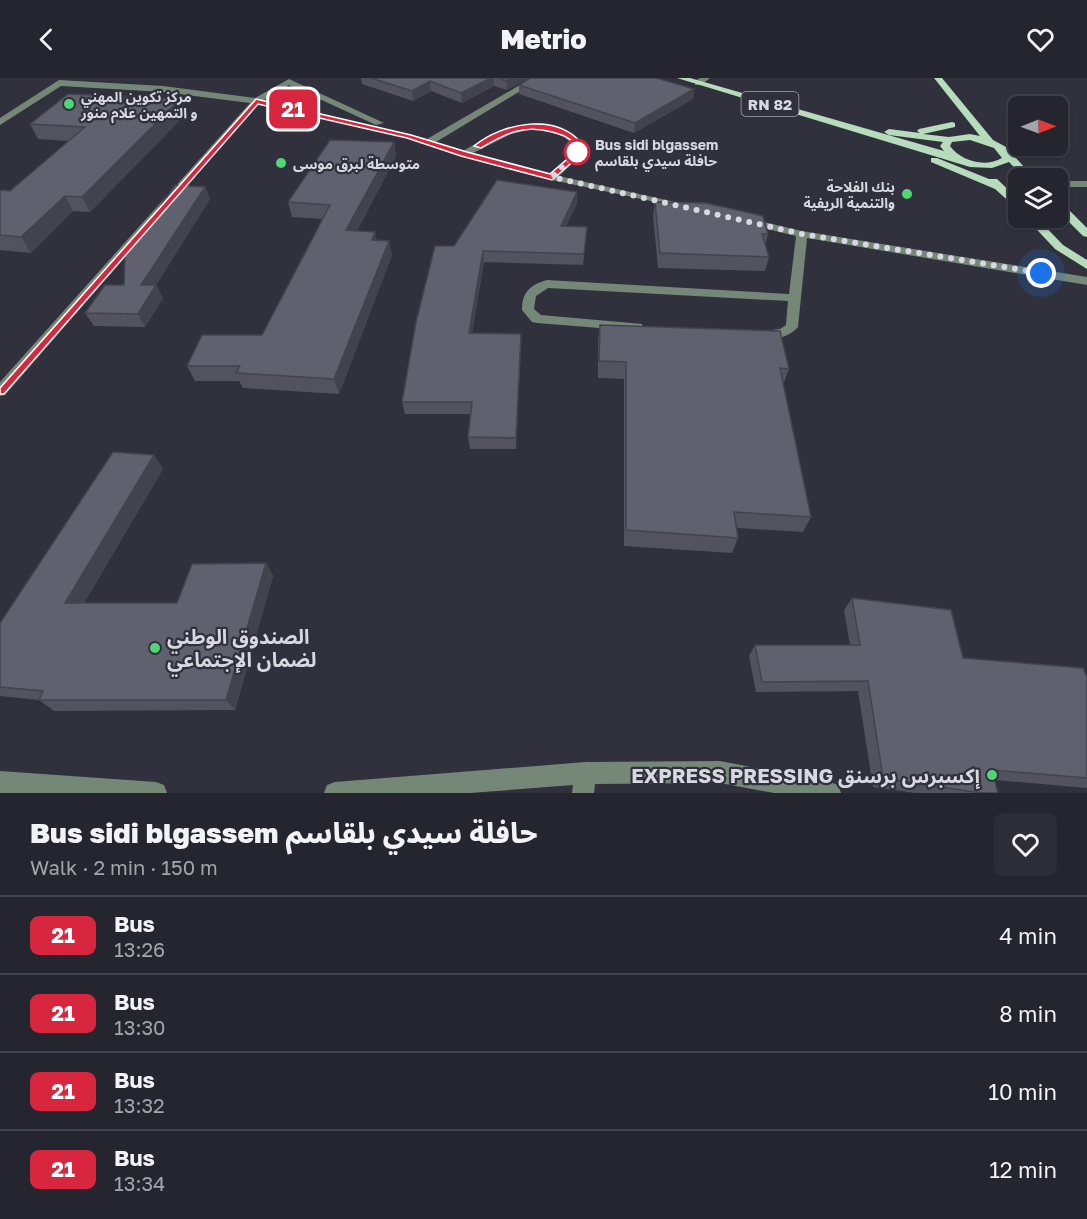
<!DOCTYPE html>
<meta charset="utf-8">
<style>
:root{--surface:#24252e;--page:#2c2d36;--text:#f1f3f6;--muted:#a3a5aa;--line:#41424a}
body{margin:0;font-family:"Golos Text","Noto Sans Arabic",sans-serif;background:var(--page);color:var(--text);height:100vh;display:flex;flex-direction:column;font-size:22px;white-space:nowrap}
*{box-sizing:border-box;margin:0}
p{font-size:20px;color:var(--muted)}
.icon{flex:none;width:33px;height:33px;fill:none;stroke:currentColor;stroke-width:2;stroke-linecap:round;stroke-linejoin:round}
.map{position:relative;height:715px;overflow:hidden}
.side{display:flex;flex-direction:column;background:var(--surface);flex:1}
.side>*{flex:none}
.badge{padding:0 12px;border-radius:9px;font-size:21px;line-height:39px}
.needle{width:39px;rotate:89deg}
.buttons{position:absolute;left:1008px;top:18px;display:grid;gap:12px}
.buttons a{display:grid;place-items:center;width:60px;height:60px;border-radius:9px;background:var(--surface);box-shadow:0 2px 4px #0004,0 0 0 2px var(--line);font-size:30px}
.you{position:absolute;width:30px;height:30px;margin:-15px;border:4px solid #fff;border-radius:50%;background:#1a73e8;box-shadow:0 0 0 9px #1a73e833}
.map>.badge{position:absolute;translate:-50% -50%;box-shadow:0 0 0 3px #fff}
.round{display:grid;place-items:center;flex:none;width:63px;height:63px;border-radius:9px;background:var(--page)}
.headline{display:flex;align-items:center;justify-content:space-between;height:102px;padding:0 30px}
h1{font-size:28px;font-weight:800;line-height:45px}
ul{padding:0;list-style:none}
li{display:flex;align-items:center;gap:18px;height:78px;padding:0 30px;border-top:2px solid var(--line)}
li div{flex:1}
li b{display:block;font-size:22px}
li em{font-style:normal}
li .badge{min-width:66px;font-weight:700;text-align:center}
header{display:flex;justify-content:space-between;align-items:center;height:78px;padding:0 30px;background:var(--surface);font-size:27px;font-weight:800}
.map>svg:first-child{display:block}
.lines{fill:none;stroke-linecap:round;stroke-linejoin:round}
.minor{fill:#758777;fill-rule:evenodd}
.major{fill:#b6dcbb;fill-rule:evenodd}
.wall{fill:#52535f}
.shaded-wall{fill:#42444d}
.building{fill:#5f616e;stroke:#42444d;stroke-width:1.5}
.line{fill:#d7263d;stroke:#fff;stroke-width:1.5}
.walk{stroke:#d7d8e0;stroke-width:6;stroke-dasharray:0 10.8}
.poi-dot{fill:#50d674;stroke:#30313d;stroke-width:2}
.stop-dot{fill:#fff;stroke:#d7263d;stroke-width:3}
.labels{text-anchor:middle;dominant-baseline:central;stroke-width:4.5;stroke-linejoin:round;paint-order:stroke}
.far-poi-label{font-size:14px;font-weight:bold;fill:#d7d8e0;stroke:#30313d;text-anchor:start}
.far-stop-label{font-size:14px;font-weight:bold;fill:#d7d8e0;stroke:#30313d;text-anchor:start}
.shield{fill:#30313d;stroke:#a5a6af;stroke-width:1.5}
.shield-label{font-size:15px;font-weight:bold;fill:#d7d8e0}
.near-poi-label{font-size:20px;font-weight:bold;fill:#d7d8e0;stroke:#30313d;text-anchor:start}
</style>
<header><svg class="icon" aria-label="back" viewBox="0 0 24 24"><path d="M15 5l-7 7 7 7"/></svg>Metrio<svg class="icon" aria-label="heart" viewBox="0 0 24 24"><path d="M12 20l-8-8c-3-5 5-10 8-4 3-6 11-1 8 4z"/></svg></header>
<div class="map">
<svg width="1087" height="715" viewBox="0 0 1087 715">
<rect width="100%" height="100%" fill="#30313d"/>
<g class="lines">
<g class="minor">
<path d="M532,0H542L436,64L463,73C502,51 549,26 585,67L579,79L559,98L684,126V130L552,102L461,78L406,60L258,26L5,317L0,318V304L250,25L163,14L61,8L0,47V40L59,2L163,8L255,20L289,1L384,45L376,47L289,7L264,22L427,61ZM538,50C554,52 563,57 575,68L572,76L550,95L473,75L511,56Z"/>
<path d="M700,0H710L701,7H695V3Z"/>
<rect x="1058" y="103" width="29" height="6"/>
<path d="M747,140L802,153L1087,199V207L807,160L798,249C790,259 766,267 755,257L757,254L780,251L786,247L788,223L548,210L536,218L534,231L541,237L642,246L643,249L637,253L537,245L532,244L522,232C522,214 530,207 547,202L789,216L796,158L743,145V141Z"/>
<path d="M720,683L830,704L838,707L841,715H774L720,705L595,706L594,715H572L573,707L470,715H324L327,707L335,704L586,684Z"/>
<path d="M0,693L156,704L164,707L167,715H0Z"/>
</g>
<g class="major">
<path d="M677,0H690L944,73L940,68L943,64L889,57L884,54L889,51L920,55L917,53L919,51L952,44L955,45V49L923,56L949,59L970,56L980,58L934,0H942L993,62L1006,69L1034,100H1024L1009,84L992,90L970,89ZM970,62L994,70L1002,80C985,90 961,83 950,68L952,64Z"/>
<path d="M931,80H937L989,101H997L1018,121V129L1014,128L995,111L931,84Z"/>
<path d="M1058,124L1062,125L1087,150V159L1083,158L1058,133Z"/>
<path d="M1026,140H1037L1063,167L1087,182V191L1055,171Z"/>
</g>
</g>
<g class="wall">
<path d="M361,0H528L507,12L494,8L462,25L431,13L413,23L362,6Z"/>
<path d="M519,7L694,11L693,21L634,55L519,16Z"/>
<path d="M186,36L90,134L73,133L31,175L0,172V112L10,113L69,63L38,61L30,46Z"/>
<path d="M394,64L396,78L357,153L377,162L392,177L339,316L243,310L239,303H195L187,288L262,257L323,141L292,139L288,124Z"/>
<path d="M205,109L210,121L156,207L163,220L145,249L94,248L85,235L124,207Z"/>
<path d="M577,114V125L566,148L587,149L583,187L484,184L472,255L521,268L516,371H470L468,359L471,336H405L402,324L454,168Z"/>
<path d="M655,124L768,156L765,167L769,179L765,193L658,190L653,138Z"/>
<path d="M600,247L789,291L783,307L811,439L803,454L737,450L738,460L732,475L624,468V301L598,300V263Z"/>
<path d="M154,377L163,391L84,525H177L266,485L273,498L235,632L54,633L39,622L0,618V545Z"/>
<path d="M852,520L963,580L1087,599V710L995,702L998,715H915L873,709L858,613L756,614L749,578L755,567H850L844,532Z"/>
</g>
<g class="shaded-wall">
<path d="M491,0H494V8L462,25L461,15Z"/>
<path d="M511,0H528L507,12L506,3Z"/>
<path d="M430,3L431,13L413,23L412,13Z"/>
<path d="M694,11L693,21L634,55L635,45Z"/>
<path d="M180,21L186,36L90,134L82,119Z"/>
<path d="M394,64L396,78L350,167L346,152Z"/>
<path d="M205,109L210,121L156,207L163,220L145,249L138,236L141,207Z"/>
<path d="M577,114V125L560,159L561,148Z"/>
<path d="M65,118L73,133L31,175L21,159Z"/>
<path d="M375,154L378,168L372,162Z"/>
<path d="M389,163L392,177L339,316L334,301Z"/>
<path d="M483,173L484,184L470,266L469,255Z"/>
<path d="M521,256V268L516,371V360Z"/>
<path d="M154,377L163,391L77,537L65,525Z"/>
<path d="M266,485L273,498L235,632L226,622Z"/>
</g>
<g class="building">
<path d="M371,0H491L461,15L430,3L412,13Z"/>
<path d="M499,0H511L506,3Z"/>
<path d="M530,0H656L694,11L635,45L519,7Z"/>
<path d="M68,16L180,21L82,119L65,118L21,159L0,157V112L10,113L85,49L30,46Z"/>
<path d="M330,62L394,64L346,152L375,154L372,162L389,163L334,301L236,295L240,288H187L202,257H262L330,127L288,124Z"/>
<path d="M497,102L577,114L561,148L587,149L584,176L483,173L469,255L521,256L516,360L468,359L472,324H402L416,244L435,168H454Z"/>
<path d="M175,107L205,109L141,207H156L138,236L85,235L105,207H124L125,178Z"/>
<path d="M655,124L706,125L763,138L768,156H762L769,179L660,175Z"/>
<path d="M600,247L780,253L789,291L780,290L811,439L734,434L738,460L626,452V284L599,283Z"/>
<path d="M113,374L154,377L65,525H177L192,486L266,485L226,622H39L43,613L0,609V545Z"/>
<path d="M852,520L951,532L963,580L1083,590L1087,599V700L992,692L998,715H981L883,700L868,603L762,604L755,567H860Z"/>
</g>
<path class="line" d="M256,21L411,57L467,74L550,96L573,76L576,67C569,59 563,57 552,54C523,46 505,56 481,70L474,68C503,44 558,34 583,67L579,78L552,102L461,78L407,60L258,26L4,316H0V310Z"/>
<g class="lines">
<path class="walk" d="M577,74L552,99L802,156L1041,195"/>
</g>
<g class="poi-dot">
<circle cx="69" cy="26" r="6"/>
<circle cx="281" cy="85" r="6"/>
<circle cx="907" cy="116" r="6"/>
<circle cx="155" cy="570" r="6"/>
<circle cx="992" cy="697" r="6"/>
</g>
<circle class="stop-dot" cx="577" cy="74" r="12"/>
<g class="labels">
<g class="far-poi-label">
<text x="81" y="18">مركز تكوين المهني<tspan x="81" dy="16">و التمهين علام منور</tspan></text>
<text x="293" y="85">متوسطة لبرق موسى</text>
<text x="895" y="108" text-anchor="end">بنك الفلاحة<tspan x="895" dy="16">والتنمية الريفية</tspan></text>
</g>
<g class="far-stop-label">
<text x="595" y="66">Bus sidi blgassem<tspan x="595" dy="16">حافلة سيدي بلقاسم</tspan></text>
</g>
<rect class="shield" x="741.5" y="14" width="57" height="24" rx="4.5"/>
<g class="shield-label">
<text x="770" y="26">RN 82</text>
</g>
<g class="near-poi-label">
<text x="167" y="558">الصندوق الوطني<tspan x="167" dy="23">لضمان الإجتماعي</tspan></text>
<text x="980" y="697" text-anchor="end">EXPRESS PRESSING إكسبرس برسنق</text>
</g>
</g>
</svg>
<div class="buttons">
<a><svg class="needle" viewBox="-14 -14 28 28"><path d="M0-13l5 13h-10z" fill="#e53935"/><path d="M0 13l5-13h-10z" fill="#a3a5aa"/></svg></a>
<a><svg class="icon" aria-label="layers" viewBox="0 0 24 24"><path d="M12 4l9 5-9 5-9-5zM3 14l9 5 9-5"/></svg></a>
</div>
<div class="you" style="left:1041px;top:195px"></div>
<b class="badge" style="left:293px;top:31px;background:#d7263d;color:#fff">21</b>
</div>
<section class="side">
<div class="headline"><div><h1>Bus sidi blgassem حافلة سيدي بلقاسم</h1><p>Walk · 2 min · 150 m</p></div><a class="round"><svg class="icon" aria-label="heart" viewBox="0 0 24 24"><path d="M12 20l-8-8c-3-5 5-10 8-4 3-6 11-1 8 4z"/></svg></a></div>
<ul>
<li><span class="badge" style="background:#d7263d;color:#fff">21</span><div><b>Bus</b><p>13:26</p></div><em>4 min</em></li>
<li><span class="badge" style="background:#d7263d;color:#fff">21</span><div><b>Bus</b><p>13:30</p></div><em>8 min</em></li>
<li><span class="badge" style="background:#d7263d;color:#fff">21</span><div><b>Bus</b><p>13:32</p></div><em>10 min</em></li>
<li><span class="badge" style="background:#d7263d;color:#fff">21</span><div><b>Bus</b><p>13:34</p></div><em>12 min</em></li>
</ul>
</section>
